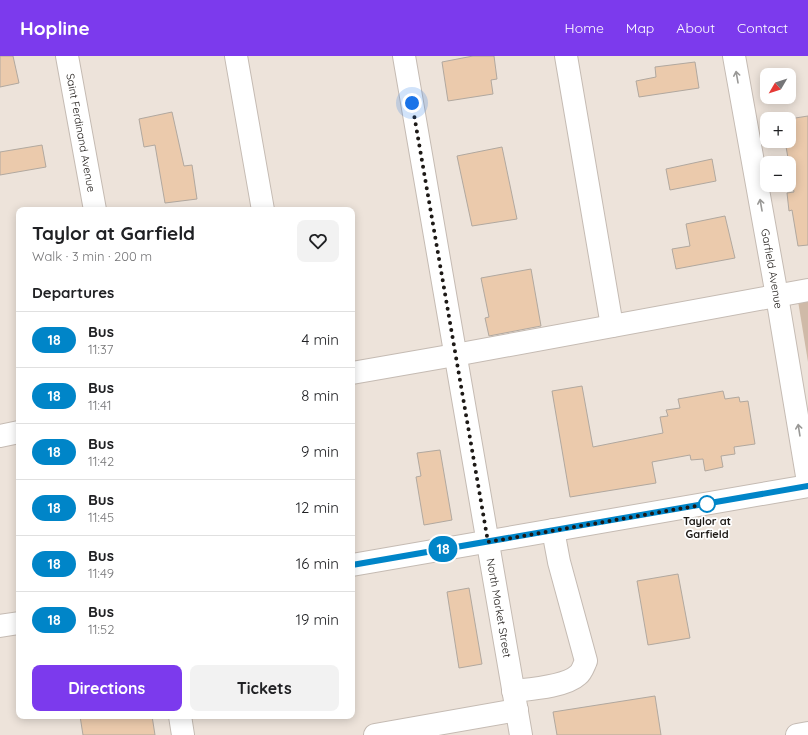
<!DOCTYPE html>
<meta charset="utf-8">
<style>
:root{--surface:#fff;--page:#f2f2f2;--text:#202124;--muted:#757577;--line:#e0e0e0;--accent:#7c3aed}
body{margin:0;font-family:Quicksand,sans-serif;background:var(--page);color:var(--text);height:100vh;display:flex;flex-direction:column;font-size:15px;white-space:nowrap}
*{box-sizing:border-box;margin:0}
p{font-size:13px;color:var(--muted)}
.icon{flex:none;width:22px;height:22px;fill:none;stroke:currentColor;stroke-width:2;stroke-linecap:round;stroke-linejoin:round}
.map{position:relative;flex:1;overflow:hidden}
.panel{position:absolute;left:16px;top:151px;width:339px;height:512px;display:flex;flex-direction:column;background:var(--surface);border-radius:8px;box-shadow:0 2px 10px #0003}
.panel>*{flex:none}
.badge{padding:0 8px;border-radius:13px;font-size:14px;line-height:26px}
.needle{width:26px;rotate:231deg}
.tools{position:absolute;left:760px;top:12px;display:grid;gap:8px}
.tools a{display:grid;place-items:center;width:36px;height:36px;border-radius:8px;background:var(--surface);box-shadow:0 2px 10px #0003;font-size:20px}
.you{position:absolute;width:20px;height:20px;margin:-10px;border:3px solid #fff;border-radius:50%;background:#1a73e8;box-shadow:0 0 0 6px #1a73e833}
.map>.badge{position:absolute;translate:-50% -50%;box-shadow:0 0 0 2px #fff}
h2{padding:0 16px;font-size:15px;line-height:36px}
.round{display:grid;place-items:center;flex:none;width:42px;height:42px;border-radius:8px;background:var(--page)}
.headline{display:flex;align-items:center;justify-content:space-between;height:68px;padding:0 16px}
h1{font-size:19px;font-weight:700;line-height:30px}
.primary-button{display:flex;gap:8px;margin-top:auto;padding:8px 16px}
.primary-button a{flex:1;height:46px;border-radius:8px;background:var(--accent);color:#fff;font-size:16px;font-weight:700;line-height:46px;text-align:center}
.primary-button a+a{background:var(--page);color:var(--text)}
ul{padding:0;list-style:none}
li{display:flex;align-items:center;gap:12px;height:56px;padding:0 16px;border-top:1px solid var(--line)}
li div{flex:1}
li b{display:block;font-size:15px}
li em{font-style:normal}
li .badge{min-width:44px;font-weight:700;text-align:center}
header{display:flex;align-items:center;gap:24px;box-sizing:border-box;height:56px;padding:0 20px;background:var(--accent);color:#fff}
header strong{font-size:19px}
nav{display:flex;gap:22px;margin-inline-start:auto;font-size:14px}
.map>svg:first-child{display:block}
.green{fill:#cfbaa8}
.building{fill:#ebcaac;stroke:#b1a89f}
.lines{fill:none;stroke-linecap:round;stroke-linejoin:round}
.minor-casing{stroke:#c5bbb3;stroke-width:24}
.minor{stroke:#fff;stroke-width:22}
.oneway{stroke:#999896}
.line-casing{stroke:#fff;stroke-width:9}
.line{stroke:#0085c8;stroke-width:6}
.walk{stroke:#1d1916;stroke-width:4;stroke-dasharray:0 7.2}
.stop-dot{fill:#fff;stroke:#0085c8;stroke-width:2}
.labels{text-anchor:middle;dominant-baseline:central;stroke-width:3.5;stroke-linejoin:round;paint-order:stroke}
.street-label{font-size:11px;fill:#1d1916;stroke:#fff}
.stop-label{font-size:11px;font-weight:bold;fill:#1d1916;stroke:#fff}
</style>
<header>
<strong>Hopline</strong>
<nav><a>Home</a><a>Map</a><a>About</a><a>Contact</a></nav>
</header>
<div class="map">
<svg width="808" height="679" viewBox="0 0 808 679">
<rect width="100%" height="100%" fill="#ede3da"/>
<path class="green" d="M808,243V306L798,245Z"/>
<g class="building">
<path d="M0,0H13L19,27L0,31Z"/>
<path d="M473,0H494L497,23L491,24L493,38L448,45L442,6Z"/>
<path d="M695,6L699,32L639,41L636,25L656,21L655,11Z"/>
<path d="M172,56L184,110L192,109L197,143L165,147L155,89L144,91L139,63Z"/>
<path d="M808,60V189L798,190L792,154L789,155L787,137L794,136L785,85H789V63Z"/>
<path d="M42,89L46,111L0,119V96Z"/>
<path d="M502,91L517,163L472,170L457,100Z"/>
<path d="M712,103L716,125L670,134L666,113Z"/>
<path d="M725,160L735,202L676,213L672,193L690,190L686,168Z"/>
<path d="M531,213L541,270L489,280L485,262L489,261L481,222Z"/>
<path d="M582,330L593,391L663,377L660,361L668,360L666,354L680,352L678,343L723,335L725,343L739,341L740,346L748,345L755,388L734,391L735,398L721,400L723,411L705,415L703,403L691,404L690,399L652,406L656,427L570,441L552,335Z"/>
<path d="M440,394L452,464L424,469L416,421L421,420L417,397Z"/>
<path d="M678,518L690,582L648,589L637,525Z"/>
<path d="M469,532L482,608L459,612L447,536Z"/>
<path d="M655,640L661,679H557L553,656Z"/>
<path d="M80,660H152L155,679H83Z"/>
</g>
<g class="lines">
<defs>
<g id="minor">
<path id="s1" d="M67,0L95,154"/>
<path d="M236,0L263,154"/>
<path id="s2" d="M404,0L521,679"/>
<path d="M566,0L612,270"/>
<path id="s3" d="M734,0L777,240L808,426"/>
<path d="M352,317L455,299L808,234"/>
<path d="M0,380L19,376"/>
<path d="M352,509L808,430"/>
<path d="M0,570L19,567"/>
<path d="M513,635C530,633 565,631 578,619C582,616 584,609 586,605L559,506L553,474"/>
<path d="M180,660L183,679"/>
<path d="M375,679L517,654"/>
<path d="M797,679L808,677"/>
</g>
</defs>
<use href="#minor" class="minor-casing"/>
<use href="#minor" class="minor"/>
</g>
<defs><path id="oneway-shaft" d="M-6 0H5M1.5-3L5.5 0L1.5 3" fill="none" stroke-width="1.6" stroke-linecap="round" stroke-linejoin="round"/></defs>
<g class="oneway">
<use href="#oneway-shaft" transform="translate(737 21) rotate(-100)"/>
<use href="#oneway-shaft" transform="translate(761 149) rotate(-100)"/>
<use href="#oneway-shaft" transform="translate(799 374) rotate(-99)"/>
</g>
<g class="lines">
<defs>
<path id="line" d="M352,509L808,430"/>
</defs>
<use href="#line" class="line-casing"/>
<use href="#line" class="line"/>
<path class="walk" d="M412,47L488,486L707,448"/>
</g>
<circle class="stop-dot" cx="707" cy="448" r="8"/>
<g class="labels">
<g class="street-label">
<text stroke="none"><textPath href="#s1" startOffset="78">Saint Ferdinand Avenue</textPath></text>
<text stroke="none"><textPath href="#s3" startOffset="216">Garfield Avenue</textPath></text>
<text stroke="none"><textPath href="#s2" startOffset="560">North Market Street</textPath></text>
</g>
<g class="stop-label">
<text x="707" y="465">Taylor at<tspan x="707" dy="13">Garfield</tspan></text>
</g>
</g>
</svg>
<div class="tools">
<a><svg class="needle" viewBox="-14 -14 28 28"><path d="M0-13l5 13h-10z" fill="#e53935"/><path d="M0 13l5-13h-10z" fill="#757577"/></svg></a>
<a>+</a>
<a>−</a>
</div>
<div class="you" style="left:412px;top:47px"></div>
<b class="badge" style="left:443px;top:493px;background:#0085c8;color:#fff">18</b>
<section class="panel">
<div class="headline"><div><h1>Taylor at Garfield</h1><p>Walk · 3 min · 200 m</p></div><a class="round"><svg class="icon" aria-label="heart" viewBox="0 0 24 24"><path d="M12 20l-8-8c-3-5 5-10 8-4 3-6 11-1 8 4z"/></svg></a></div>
<h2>Departures</h2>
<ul>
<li><span class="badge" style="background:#0085c8;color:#fff">18</span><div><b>Bus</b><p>11:37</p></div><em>4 min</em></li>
<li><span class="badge" style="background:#0085c8;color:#fff">18</span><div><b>Bus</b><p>11:41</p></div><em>8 min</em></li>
<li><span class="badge" style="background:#0085c8;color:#fff">18</span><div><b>Bus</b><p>11:42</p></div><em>9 min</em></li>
<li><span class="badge" style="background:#0085c8;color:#fff">18</span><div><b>Bus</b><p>11:45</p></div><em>12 min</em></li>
<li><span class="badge" style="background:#0085c8;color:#fff">18</span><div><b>Bus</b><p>11:49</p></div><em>16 min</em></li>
<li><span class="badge" style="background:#0085c8;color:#fff">18</span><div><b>Bus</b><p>11:52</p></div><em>19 min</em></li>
</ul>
<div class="primary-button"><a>Directions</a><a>Tickets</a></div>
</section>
</div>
